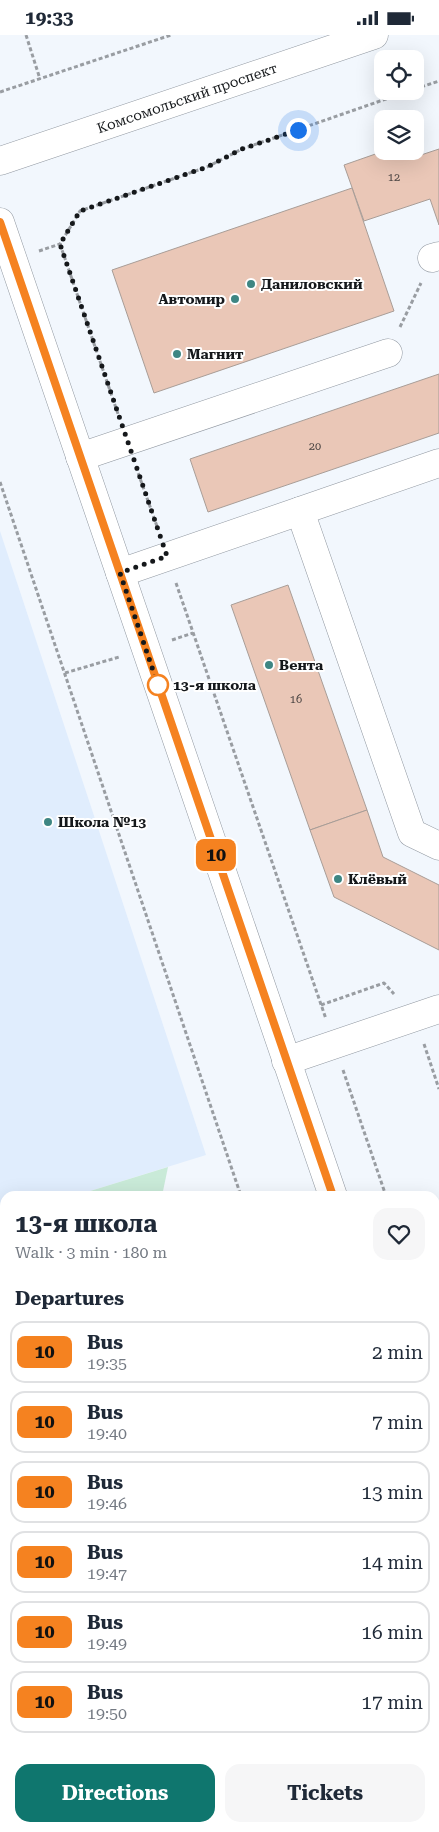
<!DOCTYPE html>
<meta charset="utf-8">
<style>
:root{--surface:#fff;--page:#f6f6f7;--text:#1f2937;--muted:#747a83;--line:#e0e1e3;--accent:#0f766e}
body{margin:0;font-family:"Roboto Serif",serif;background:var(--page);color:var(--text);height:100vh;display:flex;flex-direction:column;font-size:19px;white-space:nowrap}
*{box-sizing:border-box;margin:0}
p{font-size:16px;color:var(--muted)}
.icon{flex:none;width:28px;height:28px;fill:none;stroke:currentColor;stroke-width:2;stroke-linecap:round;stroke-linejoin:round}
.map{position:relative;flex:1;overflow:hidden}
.panel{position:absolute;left:0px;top:1156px;width:440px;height:641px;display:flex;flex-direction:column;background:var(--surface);border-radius:15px 15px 0 0;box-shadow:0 5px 20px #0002}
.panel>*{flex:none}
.badge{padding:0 10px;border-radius:8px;font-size:18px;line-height:32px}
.tools{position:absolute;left:374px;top:15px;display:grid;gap:10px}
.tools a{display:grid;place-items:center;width:50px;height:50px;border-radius:10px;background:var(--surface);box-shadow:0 5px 20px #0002;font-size:25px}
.you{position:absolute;width:25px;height:25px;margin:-12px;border:4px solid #fff;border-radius:50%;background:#1a73e8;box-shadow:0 0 0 8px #1a73e833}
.map>.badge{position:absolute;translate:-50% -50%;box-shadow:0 0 0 2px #fff}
h2{padding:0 15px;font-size:19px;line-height:45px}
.round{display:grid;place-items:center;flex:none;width:52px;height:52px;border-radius:15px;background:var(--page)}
.overview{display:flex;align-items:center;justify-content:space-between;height:85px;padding:0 15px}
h1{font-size:24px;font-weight:700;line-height:38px}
.primary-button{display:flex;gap:10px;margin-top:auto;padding:10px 15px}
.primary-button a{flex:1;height:58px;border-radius:15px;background:var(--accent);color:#fff;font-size:20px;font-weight:700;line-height:58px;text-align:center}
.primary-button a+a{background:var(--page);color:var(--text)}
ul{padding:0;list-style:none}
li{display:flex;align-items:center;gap:15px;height:62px;margin:0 10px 8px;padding:0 5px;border:2px solid var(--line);border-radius:15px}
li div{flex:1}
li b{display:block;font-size:19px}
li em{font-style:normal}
li .badge{min-width:55px;font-weight:700;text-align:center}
.status{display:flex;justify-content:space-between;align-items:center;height:35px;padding:0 25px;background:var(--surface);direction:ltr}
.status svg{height:14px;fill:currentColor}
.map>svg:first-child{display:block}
.built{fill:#e0edfd}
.green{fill:#c9ead8}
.building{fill:#eac7b7;stroke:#a89d97}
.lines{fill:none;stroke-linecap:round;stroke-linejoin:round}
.minor-casing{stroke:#9198a1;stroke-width:29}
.path{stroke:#999da2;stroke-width:3;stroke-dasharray:4 2.5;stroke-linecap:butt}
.minor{stroke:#fff;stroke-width:28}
.line-casing{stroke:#fff;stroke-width:11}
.line{stroke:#f58220;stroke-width:8}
.walk{stroke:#15181b;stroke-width:5;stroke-dasharray:0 9}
.poi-dot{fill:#3e8683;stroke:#fff;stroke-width:2}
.stop-dot{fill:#fff;stroke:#f58220;stroke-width:2.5}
.labels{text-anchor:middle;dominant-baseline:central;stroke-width:4;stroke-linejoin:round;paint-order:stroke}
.number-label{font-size:11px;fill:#4a4442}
.street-label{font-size:14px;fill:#15181b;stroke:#fff}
.poi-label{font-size:14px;font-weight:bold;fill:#15181b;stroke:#fff;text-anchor:start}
.stop-label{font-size:14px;font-weight:bold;fill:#15181b;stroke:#fff;text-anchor:start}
</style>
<div class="status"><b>19:33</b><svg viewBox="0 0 49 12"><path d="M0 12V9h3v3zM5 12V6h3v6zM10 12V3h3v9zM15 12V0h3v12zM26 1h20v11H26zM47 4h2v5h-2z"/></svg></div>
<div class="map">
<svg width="439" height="1797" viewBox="0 0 439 1797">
<rect width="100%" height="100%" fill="#f2f7fd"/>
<path class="built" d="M0,496L206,1120L74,1161H5V1183L0,1184Z"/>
<g class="green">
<path d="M168,1132L162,1161H74Z"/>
<path d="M5,1183V1249L0,1251V1184Z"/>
<path d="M439,1186V1228L435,1217V1187Z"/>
<path d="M5,1269V1294L0,1295V1271Z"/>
<path d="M0,1358L5,1360V1397L0,1399Z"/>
</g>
<g class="building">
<path d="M415,103L421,120L439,114V190L430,164L364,186L344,130L384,116H415Z"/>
<path d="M352,153L394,276L154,358L112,235Z"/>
<path d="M439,339V398L208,477L190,424Z"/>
<path d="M288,550L367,775L310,795L231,570Z"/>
<path d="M367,775L383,822L439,850V915L334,862L310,795Z"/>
<path d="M5,1419V1476L0,1477V1421Z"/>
<path d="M173,1792H231L232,1797H175Z"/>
</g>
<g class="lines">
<defs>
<g id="minor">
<path d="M0,126L374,0"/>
<path d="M0,187L333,1161"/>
<path d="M432,223L439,221"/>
<path d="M80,422L388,318"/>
<path d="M439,428L300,476L412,798L439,811"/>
<path d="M120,538L300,476"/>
<path d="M286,1026L439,974"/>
<path d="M435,1461L439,1473"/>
<path d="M435,1743L439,1741"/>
<path d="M336,1797L344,1792"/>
</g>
</defs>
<use href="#minor" class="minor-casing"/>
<g class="path">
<path d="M26,0L40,44"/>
<path d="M415,54L439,46"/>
<path d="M0,57L171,0"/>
<path d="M60,209L118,379"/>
<path d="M39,216L60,209L80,176L207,132L242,114L409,56"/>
<path d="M400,292L421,248"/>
<path d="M136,432L158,494"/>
<path d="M0,447L241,1161"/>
<path d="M176,548L326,984"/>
<path d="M172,605L193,598"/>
<path d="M65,638L119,622"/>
<path d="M321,970L384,948L394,959"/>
<path d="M424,1009L439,1054"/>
<path d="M343,1035L386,1161"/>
<path d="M435,1175L439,1170"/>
<path d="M0,1259L5,1258"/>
<path d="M435,1273L439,1272"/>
<path d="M435,1304L439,1315"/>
<path d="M0,1305L5,1303"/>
<path d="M0,1516L5,1514"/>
</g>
<use href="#minor" class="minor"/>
</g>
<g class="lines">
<defs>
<path id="line" d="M0,187L333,1161"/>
</defs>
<use href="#line" class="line-casing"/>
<use href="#line" class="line"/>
<path class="walk" d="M158,650L120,538L167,521L60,209L80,176L207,132L242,114L298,95"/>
</g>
<g class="poi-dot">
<circle cx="251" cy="249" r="5"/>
<circle cx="235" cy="264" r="5"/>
<circle cx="177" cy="319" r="5"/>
<circle cx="269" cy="630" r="5"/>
<circle cx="48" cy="787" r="5"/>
<circle cx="338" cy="844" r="5"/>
</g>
<circle class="stop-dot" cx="158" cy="650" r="10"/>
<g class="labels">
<g class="number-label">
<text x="394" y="142">12</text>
<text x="315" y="411">20</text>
<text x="296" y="664">16</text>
</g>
<g class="street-label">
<text transform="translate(187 63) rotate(-19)">Комсомольский проспект</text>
</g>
<g class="poi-label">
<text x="261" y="249">Даниловский</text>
<text x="225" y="264" text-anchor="end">Автомир</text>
<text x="187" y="319">Магнит</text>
<text x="279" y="630">Вента</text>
<text x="58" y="787">Школа №13</text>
<text x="348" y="844">Клёвый</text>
</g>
<g class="stop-label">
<text x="173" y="650">13-я школа</text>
</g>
</g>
</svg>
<div class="tools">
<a><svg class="icon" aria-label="locate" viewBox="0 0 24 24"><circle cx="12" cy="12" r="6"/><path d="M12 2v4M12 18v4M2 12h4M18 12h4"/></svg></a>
<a><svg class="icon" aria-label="layers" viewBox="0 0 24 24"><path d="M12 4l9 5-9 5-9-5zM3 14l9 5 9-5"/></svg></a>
</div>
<div class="you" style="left:298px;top:95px"></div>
<b class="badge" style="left:216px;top:820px;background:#f58220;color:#111">10</b>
<section class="panel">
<div class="overview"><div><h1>13-я школа</h1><p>Walk · 3 min · 180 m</p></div><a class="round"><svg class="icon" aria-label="heart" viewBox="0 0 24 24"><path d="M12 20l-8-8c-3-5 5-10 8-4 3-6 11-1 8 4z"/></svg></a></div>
<h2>Departures</h2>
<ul>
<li><span class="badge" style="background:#f58220;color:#111">10</span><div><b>Bus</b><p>19:35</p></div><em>2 min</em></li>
<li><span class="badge" style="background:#f58220;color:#111">10</span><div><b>Bus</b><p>19:40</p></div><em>7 min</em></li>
<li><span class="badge" style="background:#f58220;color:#111">10</span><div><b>Bus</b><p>19:46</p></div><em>13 min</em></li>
<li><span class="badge" style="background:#f58220;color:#111">10</span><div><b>Bus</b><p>19:47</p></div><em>14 min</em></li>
<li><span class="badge" style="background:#f58220;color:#111">10</span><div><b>Bus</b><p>19:49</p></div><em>16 min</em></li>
<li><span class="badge" style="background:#f58220;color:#111">10</span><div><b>Bus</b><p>19:50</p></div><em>17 min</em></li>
</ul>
<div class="primary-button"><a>Directions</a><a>Tickets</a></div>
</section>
</div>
